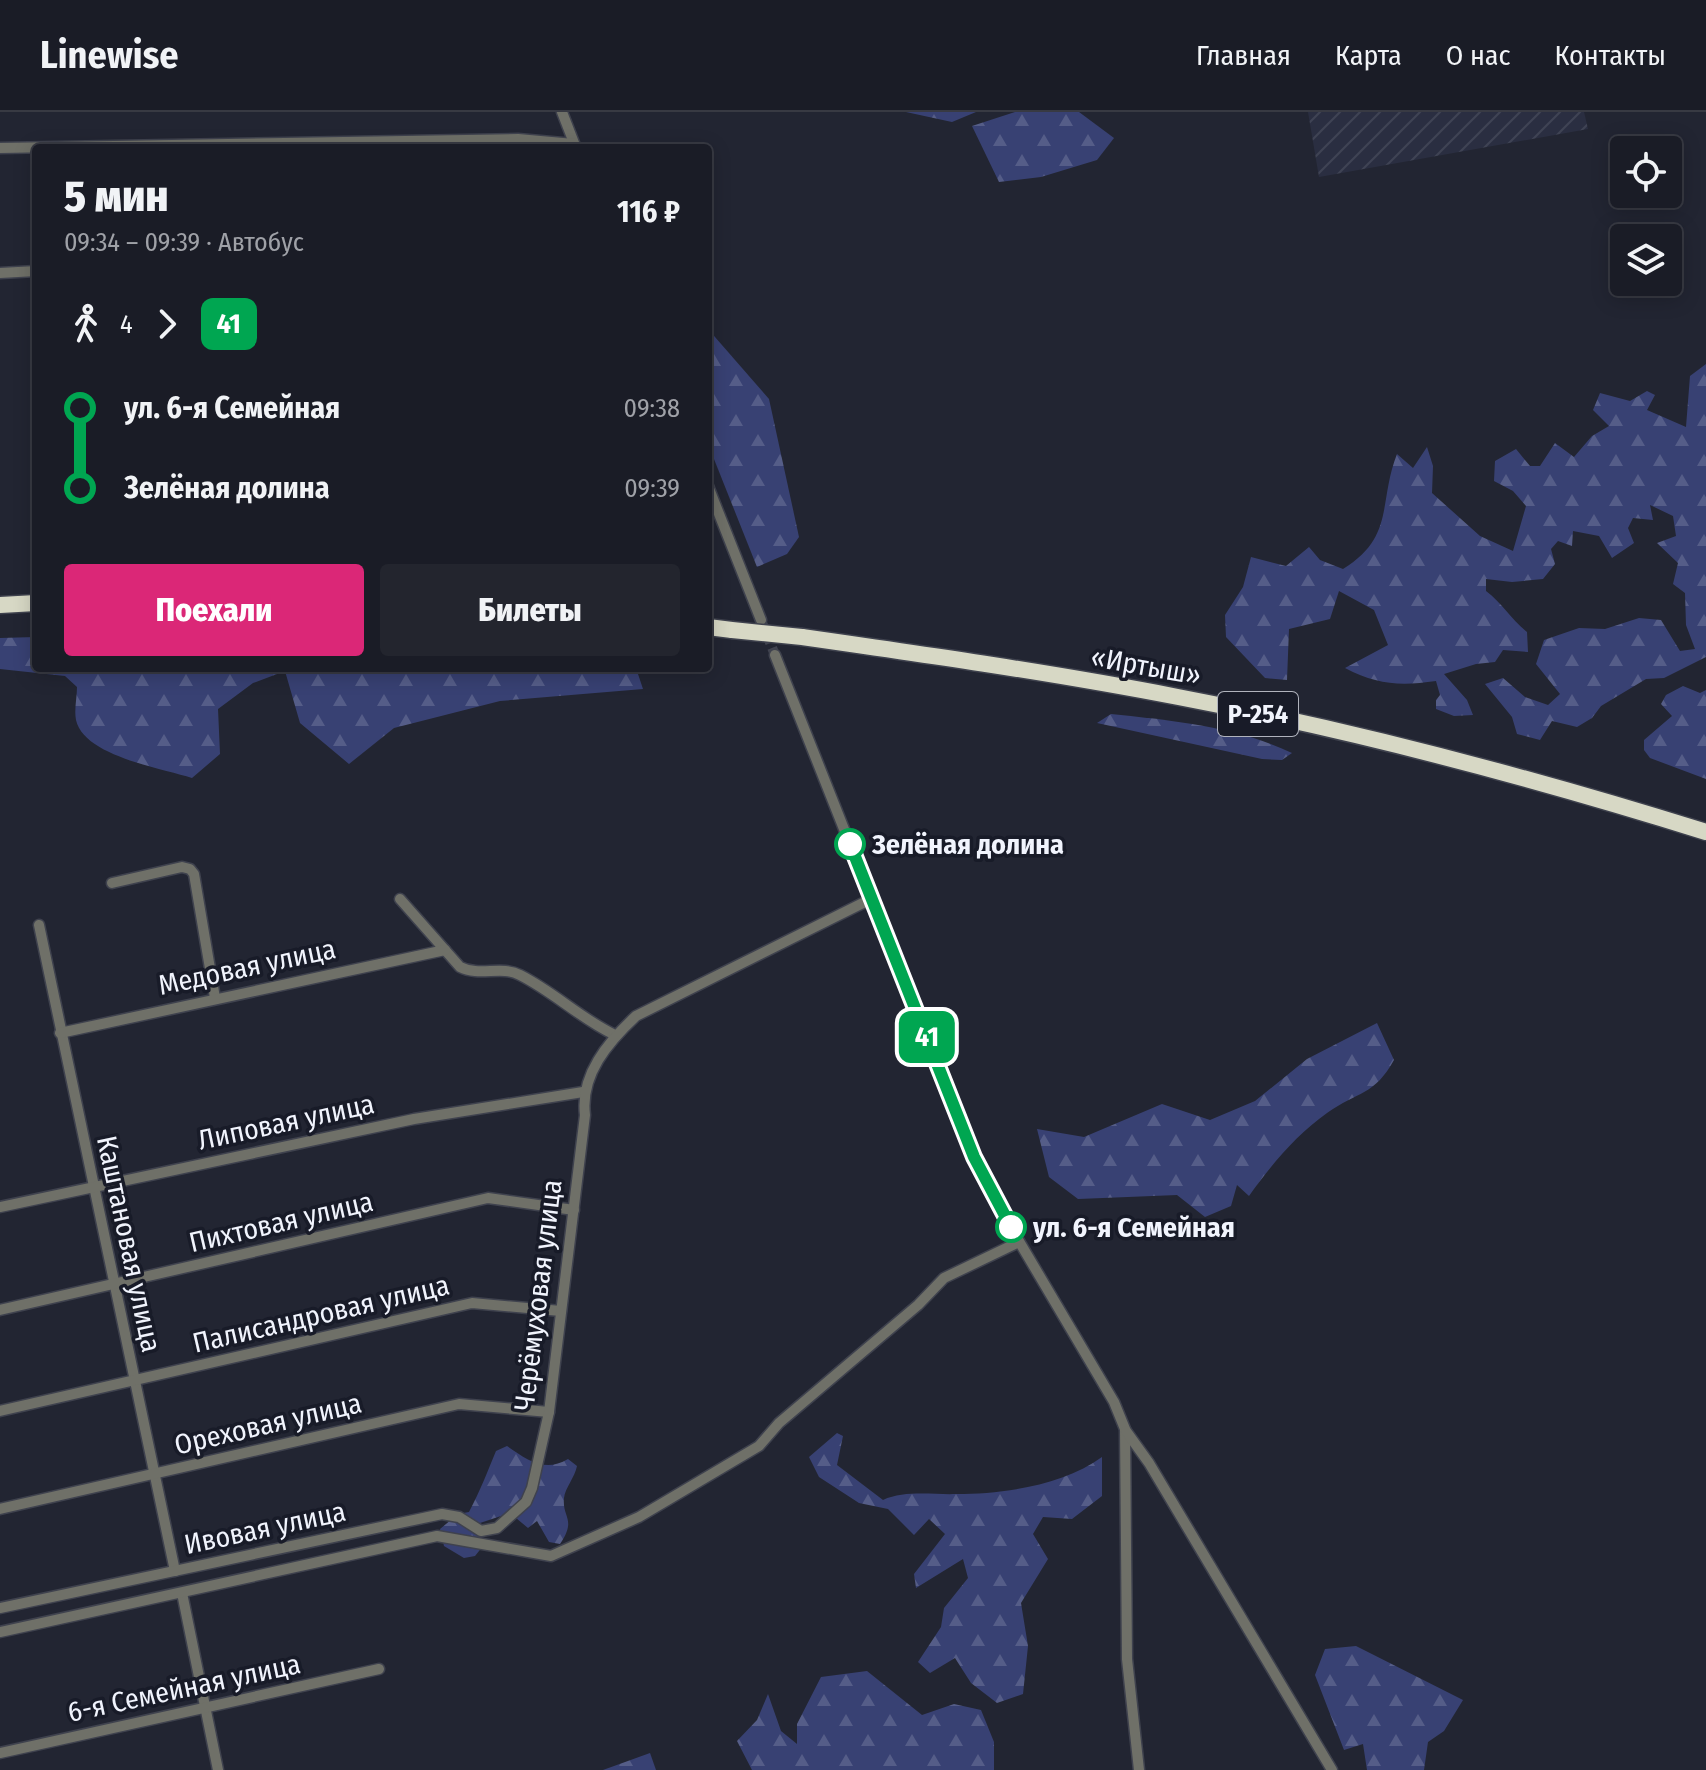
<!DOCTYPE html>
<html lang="ru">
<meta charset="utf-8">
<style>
:root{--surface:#1a1c26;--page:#23252e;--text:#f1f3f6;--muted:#9fa1a7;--line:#383a43;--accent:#db2777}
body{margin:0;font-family:"Fira Sans Condensed",sans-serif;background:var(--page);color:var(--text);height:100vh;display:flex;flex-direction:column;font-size:30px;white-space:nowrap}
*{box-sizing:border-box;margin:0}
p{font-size:26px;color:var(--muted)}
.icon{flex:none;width:44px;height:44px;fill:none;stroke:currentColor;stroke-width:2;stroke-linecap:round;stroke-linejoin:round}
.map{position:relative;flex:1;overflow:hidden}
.details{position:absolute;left:32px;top:32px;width:680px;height:528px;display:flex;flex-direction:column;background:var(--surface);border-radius:8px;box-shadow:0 4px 20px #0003,0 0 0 2px var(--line)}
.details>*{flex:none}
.badge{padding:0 16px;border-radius:12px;font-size:28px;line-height:52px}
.fabs{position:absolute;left:1610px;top:24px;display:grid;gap:16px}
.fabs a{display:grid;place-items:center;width:72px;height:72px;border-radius:8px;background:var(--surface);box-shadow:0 4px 20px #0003,0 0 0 2px var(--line);font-size:40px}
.map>.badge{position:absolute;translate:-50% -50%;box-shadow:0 0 0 4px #fff}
.legs{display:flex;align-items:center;gap:12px;height:88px;padding:0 32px;font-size:26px}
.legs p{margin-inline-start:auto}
.headline{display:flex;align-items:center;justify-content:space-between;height:136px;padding:0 32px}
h1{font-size:44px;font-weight:800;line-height:60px}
.button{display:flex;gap:16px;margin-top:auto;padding:16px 32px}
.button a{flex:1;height:92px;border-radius:8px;background:var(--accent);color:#fff;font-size:32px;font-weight:800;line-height:92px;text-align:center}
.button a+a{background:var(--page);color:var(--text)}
ul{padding:0 32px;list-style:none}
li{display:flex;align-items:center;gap:28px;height:80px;font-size:30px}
li i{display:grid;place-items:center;width:12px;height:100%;margin:0 10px;background:currentColor}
li i::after{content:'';width:20px;height:20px;margin:-10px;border:6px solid;border-radius:50%;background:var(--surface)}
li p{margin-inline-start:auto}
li:first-child i{background:linear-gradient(#0000 50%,currentColor 0)}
li:last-child i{background:linear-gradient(currentColor 50%,#0000 0)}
header{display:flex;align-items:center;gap:48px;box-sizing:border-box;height:112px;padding:0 40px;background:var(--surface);border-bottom:2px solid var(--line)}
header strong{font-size:38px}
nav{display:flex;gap:44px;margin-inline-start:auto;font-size:28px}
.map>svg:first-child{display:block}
.industrial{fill:url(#industrial-furrows)}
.forest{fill:url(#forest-firs)}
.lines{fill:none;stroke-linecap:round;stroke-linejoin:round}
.minor-tunnel{stroke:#414450;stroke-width:10;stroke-dasharray:10 5;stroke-linecap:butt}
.minor-casing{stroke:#3f424e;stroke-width:13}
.highway-casing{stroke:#3f424e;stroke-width:19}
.minor{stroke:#6f7068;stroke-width:10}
.highway{stroke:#d7d8c5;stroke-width:16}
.highway-bridge-casing{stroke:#3f424e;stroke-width:19;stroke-linecap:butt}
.highway-bridge{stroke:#d7d8c5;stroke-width:16}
.line-1-casing{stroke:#fff;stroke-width:18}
.line-1{stroke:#00a651;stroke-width:12}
.stop-1-dot{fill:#fff;stroke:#00a651;stroke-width:4}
.labels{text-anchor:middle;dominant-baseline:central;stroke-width:7;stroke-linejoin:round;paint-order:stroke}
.shield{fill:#181b28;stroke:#b0b3bd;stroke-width:2}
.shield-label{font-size:26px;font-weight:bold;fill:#f1f4fd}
.street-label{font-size:28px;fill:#f1f4fd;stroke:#181b28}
.stop-label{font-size:28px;font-weight:bold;fill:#f1f4fd;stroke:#181b28;text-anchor:start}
</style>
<header>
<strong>Linewise</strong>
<nav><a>Главная</a><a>Карта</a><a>О нас</a><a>Контакты</a></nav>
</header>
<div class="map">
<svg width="1706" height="1658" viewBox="0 0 1706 1658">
<defs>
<pattern id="industrial-furrows" width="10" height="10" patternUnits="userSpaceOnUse" patternTransform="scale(2)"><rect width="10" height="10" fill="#2a2e41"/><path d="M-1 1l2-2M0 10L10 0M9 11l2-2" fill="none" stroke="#3f4354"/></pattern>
<pattern id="forest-firs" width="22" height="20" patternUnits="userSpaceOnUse" patternTransform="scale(2)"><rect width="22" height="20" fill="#384173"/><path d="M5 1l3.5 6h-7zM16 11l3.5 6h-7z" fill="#555d88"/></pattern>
</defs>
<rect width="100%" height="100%" fill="#222532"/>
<path class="industrial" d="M1308,0H1584L1588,17L1319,65Z"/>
<g class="forest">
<path d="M906,0H976L952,10Z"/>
<path d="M1015,0H1079L1114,26L1097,48L1041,65L999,70L972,14Z"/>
<path d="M708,217L769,287L799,425L787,442L757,455L708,332Z"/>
<path d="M1706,252V545L1664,566L1646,567L1601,594L1592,606L1577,615L1552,609L1540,628L1517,622L1512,605L1485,572L1503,566L1525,585L1548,593L1560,582L1536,552L1544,528L1579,516L1605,517L1639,506L1661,508L1680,539L1695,537L1686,513L1685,481L1673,472L1678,451L1657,431L1676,424L1673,404L1650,393L1653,408L1633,406L1628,416L1634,431L1612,446L1599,424L1573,419L1572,434L1558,429L1551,437L1555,452L1543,467L1512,470L1486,467V479C1502,491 1511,507 1527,520L1528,540L1503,538L1495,550L1476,552L1444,562L1467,588L1473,603L1454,604L1436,597V588L1440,583L1436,569C1401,574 1377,573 1345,556L1388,533L1374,498L1339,479L1330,507L1289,517L1287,568L1265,566L1226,525L1225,503L1243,475L1251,445L1286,454L1309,435L1320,448L1343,457C1395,425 1378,391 1397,342L1413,356L1427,335L1433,354L1432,381L1480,424L1513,439L1526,394L1513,379L1494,369L1495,349L1516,337L1530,354H1540L1555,331L1574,345L1592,324L1609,314L1593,298L1600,281L1630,289L1647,279L1655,283L1647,298L1686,315L1690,264Z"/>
<path d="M36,525V556H636L643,577L500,589L394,616L349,652L300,611L285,559L253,571L218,597L220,642L192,666C161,656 84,644 76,608C74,598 77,585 77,575L65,564L0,557V526Z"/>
<path d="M1683,574L1700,581L1706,578V667L1650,646L1644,638V628L1672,604L1661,592L1666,583Z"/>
<path d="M1111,602C1170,608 1238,615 1292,641L1282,648L1262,647L1097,611Z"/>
<path d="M1377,911L1394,948C1374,984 1358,979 1327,1001C1296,1023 1271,1053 1249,1084L1237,1073L1231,1094L1205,1105L1177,1083L1078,1087L1049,1065L1037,1017L1084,1025L1162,992L1210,1008L1255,989L1307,947Z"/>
<path d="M837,1321L843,1324L837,1353L883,1388C905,1378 933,1383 957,1382C1004,1382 1064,1373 1102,1345V1384L1072,1407L1043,1405L1033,1422L1048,1447L1021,1491L1028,1534L1023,1582L997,1591L971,1571L955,1546L930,1561L918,1550L941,1515L944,1496L968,1466L963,1447L916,1476L914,1462L945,1422L929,1407L914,1423L888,1397L859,1391L819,1365L809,1345Z"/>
<path d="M507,1334C527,1348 545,1361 568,1347L577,1354C575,1365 565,1376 564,1386C562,1406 577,1407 560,1432L549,1430L537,1409L528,1416L510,1401L477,1412L483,1434L475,1444L464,1446L444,1434L440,1417L458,1402L469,1400C480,1379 487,1361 496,1339Z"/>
<path d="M1356,1534L1463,1588L1444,1619L1428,1630L1424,1658H1367L1363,1632L1344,1638L1315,1563L1325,1537Z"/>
<path d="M867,1559L922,1603L954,1592L981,1598L994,1630V1658H752L737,1629L757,1608L768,1582L781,1619L797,1632V1612L821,1565Z"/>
<path d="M650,1641L656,1658H603Z"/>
</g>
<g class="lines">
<path class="minor-tunnel" d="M761,508L775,543"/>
<defs>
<g id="minor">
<path d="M562,0L576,36"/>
<path d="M0,36L518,27L574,32"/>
<path d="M0,161L36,159"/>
<path d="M708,374L761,508"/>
<path d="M775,543L974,1045L987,1075L1114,1290L1125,1317L1127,1547L1139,1658"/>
<path d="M112,771L182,755L190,757L194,762L215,886"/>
<path d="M400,787L460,855C480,865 501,853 520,863C554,880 581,907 615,923"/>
<path d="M39,813L175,1459"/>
<path d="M60,921L445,838"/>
<path d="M0,1095L414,1007L583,980"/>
<path d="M0,1198L488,1086L574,1098"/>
<path d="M0,1299L472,1191L561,1199"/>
<path d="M1126,1319L1149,1351L1332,1658"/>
<path d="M0,1397L459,1292L549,1300"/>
<path d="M182,1481L218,1658"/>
<path d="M0,1496L442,1402L459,1405L481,1419L497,1416L526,1390L532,1376L549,1300L585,1003C580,963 608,930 636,904L873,786"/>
<path d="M0,1520L437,1424L551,1444L639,1405L759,1334L779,1311L918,1193L944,1166L1019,1130"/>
<path d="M0,1641L379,1557"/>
</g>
<g id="highway">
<path d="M0,493L36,491"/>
<path d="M708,515L732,518"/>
<path d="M802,525C928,543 1054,561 1178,585C1357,619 1533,666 1706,720"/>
</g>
</defs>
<use href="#minor" class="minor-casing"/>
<use href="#highway" class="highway-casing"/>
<use href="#minor" class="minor"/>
<use href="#highway" class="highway"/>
<defs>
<path id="highway-bridge" d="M732,518L802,525"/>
</defs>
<use href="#highway-bridge" class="highway-bridge-casing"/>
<use href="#highway-bridge" class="highway-bridge"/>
</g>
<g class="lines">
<defs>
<path id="line-1" d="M850,732L974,1045L1011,1115"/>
</defs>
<use href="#line-1" class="line-1-casing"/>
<use href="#line-1" class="line-1"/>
</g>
<g class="stop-1-dot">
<circle cx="850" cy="732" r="14"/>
<circle cx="1011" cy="1115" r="14"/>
</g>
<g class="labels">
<rect class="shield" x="1218" y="580" width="80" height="44" rx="6"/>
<g class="shield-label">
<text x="1258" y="602">Р-254</text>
</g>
<g class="street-label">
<text transform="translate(1146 554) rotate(10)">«Иртыш»</text>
<text transform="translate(247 855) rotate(-12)">Медовая улица</text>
<text transform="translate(286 1010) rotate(-12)">Липовая улица</text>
<text transform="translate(281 1110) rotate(-13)">Пихтовая улица</text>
<text transform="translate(129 1132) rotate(78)">Каштановая улица</text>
<text transform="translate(538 1183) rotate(-83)">Черёмуховая улица</text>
<text transform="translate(321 1202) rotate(-13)">Палисандровая улица</text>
<text transform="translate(268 1312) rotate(-13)">Ореховая улица</text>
<text transform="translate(265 1416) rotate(-12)">Ивовая улица</text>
<text transform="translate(184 1576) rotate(-12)">6-я Семейная улица</text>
</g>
<g class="stop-label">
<text x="872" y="732">Зелёная долина</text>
<text x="1033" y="1115">ул. 6-я Семейная</text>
</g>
</g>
</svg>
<div class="fabs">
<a><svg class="icon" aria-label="locate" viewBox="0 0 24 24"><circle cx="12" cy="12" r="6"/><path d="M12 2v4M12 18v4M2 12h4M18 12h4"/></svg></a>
<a><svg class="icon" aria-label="layers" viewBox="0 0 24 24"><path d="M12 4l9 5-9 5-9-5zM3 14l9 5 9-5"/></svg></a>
</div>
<b class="badge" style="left:927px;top:925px;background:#00a651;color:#fff">41</b>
<section class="details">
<div class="headline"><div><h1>5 мин</h1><p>09:34 – 09:39 · Автобус</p></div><b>116 ₽</b></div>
<div class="legs"><svg class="icon" aria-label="walk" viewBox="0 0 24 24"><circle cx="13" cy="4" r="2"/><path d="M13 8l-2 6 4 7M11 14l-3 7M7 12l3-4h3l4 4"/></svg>4<svg class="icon" aria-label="forward" viewBox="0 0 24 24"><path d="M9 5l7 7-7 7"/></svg><b class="badge" style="background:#00a651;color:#fff">41</b></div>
<ul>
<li><i style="color:#00a651"></i><b>ул. 6-я Семейная</b><p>09:38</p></li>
<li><i style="color:#00a651"></i><b>Зелёная долина</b><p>09:39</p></li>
</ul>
<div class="button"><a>Поехали</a><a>Билеты</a></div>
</section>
</div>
